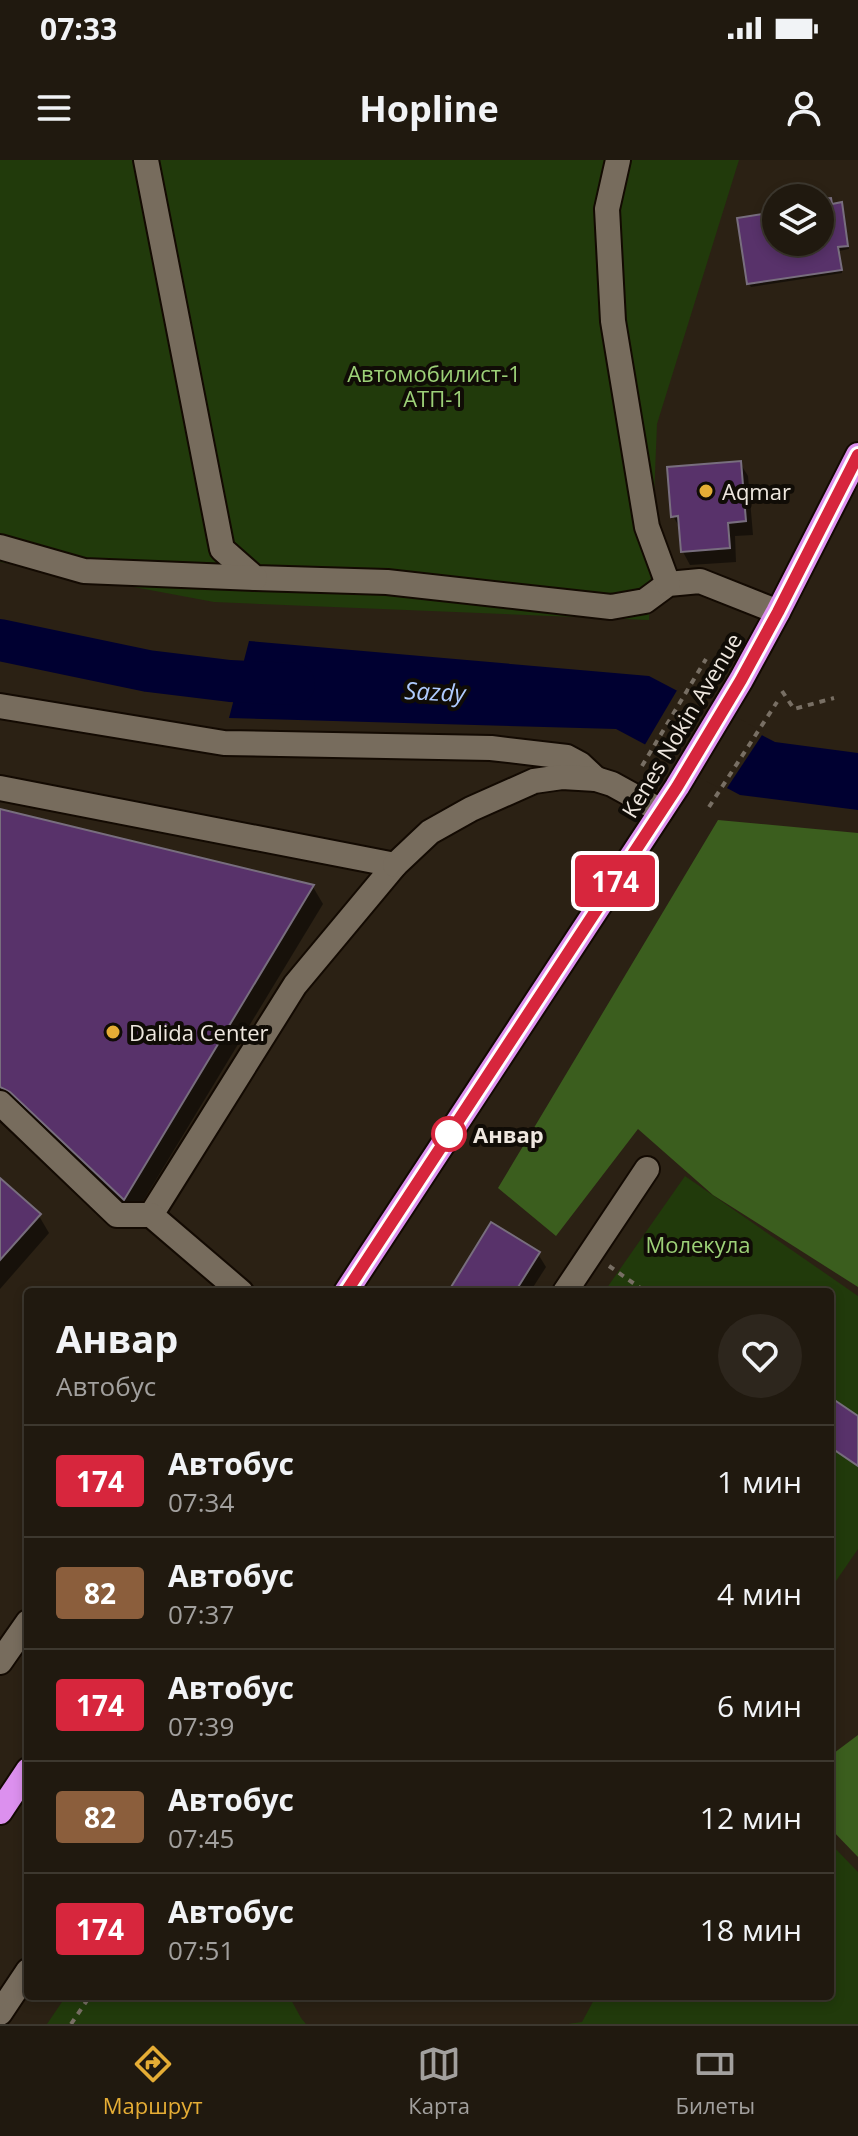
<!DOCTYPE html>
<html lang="ru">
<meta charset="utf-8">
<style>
:root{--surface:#20190f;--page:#2d261d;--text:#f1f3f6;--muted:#a2a09e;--line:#3d382f;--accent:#e5ad35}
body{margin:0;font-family:"Open Sans",sans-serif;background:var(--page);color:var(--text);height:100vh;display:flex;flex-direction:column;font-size:30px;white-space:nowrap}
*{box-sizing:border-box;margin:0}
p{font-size:26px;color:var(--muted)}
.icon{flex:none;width:44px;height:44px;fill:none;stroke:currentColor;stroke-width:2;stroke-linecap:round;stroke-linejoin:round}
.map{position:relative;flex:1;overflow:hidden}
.details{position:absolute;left:24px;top:1128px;width:810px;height:712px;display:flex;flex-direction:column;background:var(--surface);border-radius:8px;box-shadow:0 4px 12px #0003,0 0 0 2px var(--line)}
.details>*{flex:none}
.badge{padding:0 16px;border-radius:6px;font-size:28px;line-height:52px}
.buttons{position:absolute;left:762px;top:24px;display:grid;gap:16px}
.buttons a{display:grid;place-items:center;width:72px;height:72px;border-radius:50%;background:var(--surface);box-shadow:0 4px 12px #0003,0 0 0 2px var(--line);font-size:40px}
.map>.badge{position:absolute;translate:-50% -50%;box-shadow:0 0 0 4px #fff}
.round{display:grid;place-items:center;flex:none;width:84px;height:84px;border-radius:42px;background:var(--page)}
.head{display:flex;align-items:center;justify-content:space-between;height:136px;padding:0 32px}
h1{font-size:38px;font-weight:700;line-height:60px}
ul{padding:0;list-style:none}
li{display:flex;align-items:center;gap:24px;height:112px;padding:0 32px;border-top:2px solid var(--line)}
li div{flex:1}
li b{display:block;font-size:30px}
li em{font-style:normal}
li .badge{min-width:88px;font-weight:700;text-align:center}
.status{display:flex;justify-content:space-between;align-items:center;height:56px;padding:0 40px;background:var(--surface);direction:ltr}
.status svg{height:22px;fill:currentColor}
header{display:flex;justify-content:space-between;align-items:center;height:104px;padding:0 32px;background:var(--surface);font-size:36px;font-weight:700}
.menu{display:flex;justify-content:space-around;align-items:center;height:112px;border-top:2px solid var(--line);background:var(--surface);font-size:22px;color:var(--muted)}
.menu a{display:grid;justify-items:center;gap:4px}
.menu .selected{color:var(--accent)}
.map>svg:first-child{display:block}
.green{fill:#213a0b}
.forest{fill:#3b5e1e}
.water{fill:#000031}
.pier{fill:#2b2114}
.shadow{fill:#0007}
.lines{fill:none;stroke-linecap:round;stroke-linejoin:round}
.river{stroke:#000031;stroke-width:42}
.building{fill:#58326a;stroke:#786e7e;stroke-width:2}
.minor-casing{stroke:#130a02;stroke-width:28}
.highway-casing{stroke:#130a02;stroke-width:28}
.path{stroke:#786f64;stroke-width:4;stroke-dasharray:6 6;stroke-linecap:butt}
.minor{stroke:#776c5d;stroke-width:24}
.highway{stroke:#dc90ee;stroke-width:24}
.line-casing{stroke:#fff;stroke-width:18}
.line{stroke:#d7263d;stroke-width:12}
.poi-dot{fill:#e5ad35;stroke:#100c06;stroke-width:3}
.stop-dot{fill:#fff;stroke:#d7263d;stroke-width:4}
.labels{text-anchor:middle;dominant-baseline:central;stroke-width:8;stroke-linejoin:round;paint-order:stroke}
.park-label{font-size:22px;fill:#9dd178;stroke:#100c06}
.poi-label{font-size:22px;fill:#eee7df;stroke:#100c06;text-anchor:start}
.street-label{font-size:22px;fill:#eee7df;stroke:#100c06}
.stop-label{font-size:22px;font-weight:bold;fill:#eee7df;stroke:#100c06;text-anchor:start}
.water-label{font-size:24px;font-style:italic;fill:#afcbfe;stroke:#100c06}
</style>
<div class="status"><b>07:33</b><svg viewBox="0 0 49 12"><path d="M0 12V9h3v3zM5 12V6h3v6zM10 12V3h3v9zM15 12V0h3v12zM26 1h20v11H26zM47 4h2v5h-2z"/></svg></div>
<header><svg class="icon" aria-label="menu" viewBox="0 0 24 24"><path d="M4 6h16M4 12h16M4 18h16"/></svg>Hopline<svg class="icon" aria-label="person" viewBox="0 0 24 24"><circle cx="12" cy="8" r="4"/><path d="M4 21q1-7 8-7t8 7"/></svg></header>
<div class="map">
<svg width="858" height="1864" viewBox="0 0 858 1864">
<rect width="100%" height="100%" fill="#2b2114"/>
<g class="green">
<path d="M0,0H739L657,264L649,460L214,442L0,402Z"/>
<path d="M685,1016L858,1136V1389L836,1421L830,1417V1132H604Z"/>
<path d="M830,1683L858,1712V1864H568L582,1862L596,1836H830Z"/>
<path d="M66,1836H289L301,1858L306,1864H47Z"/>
</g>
<g class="forest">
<path d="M718,660L858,673V1127L713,1035L638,969L556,1076L498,1028Z"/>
<path d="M858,1575V1697L830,1668V1596Z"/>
</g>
<path class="water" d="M249,481L649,516L775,582L858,593V650L740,635L616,569L229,558Z"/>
<path class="pier" d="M679,527L764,572L725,631L643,588Z"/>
<g class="shadow">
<path d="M820,47L843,48L849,89L839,91L842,113L751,127L748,123L776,54V82H820Z"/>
<path d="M740,303L748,316L753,375L735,376L736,402L690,405L683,392L681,370L673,356Z"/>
<path d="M0,651L313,727L323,744L134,1056L0,933Z"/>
<path d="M0,1021L39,1056L49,1073L0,1129Z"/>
<path d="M538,1094L546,1107L530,1132H450Z"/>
</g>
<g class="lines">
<path class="river" d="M0,480L148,511L230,521L294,524"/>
</g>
<g class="building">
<path d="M831,38L832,44L842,42L848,86L838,87L842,110L747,124L737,58L776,52V82H820V39Z"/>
<path d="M741,301L746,361L728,363L730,388L681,392L678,356L671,357L667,307Z"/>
<path d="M0,649L314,725L124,1040L10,932L0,927Z"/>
<path d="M0,1018L41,1054L0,1100Z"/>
<path d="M491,1062L540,1092L515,1132H448Z"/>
<path d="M830,1237L858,1256V1306L830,1287Z"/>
</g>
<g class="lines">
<defs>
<g id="minor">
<path d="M146,0L222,389L255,418L387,422L611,447L645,441L668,424L700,421L778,452"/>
<path d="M618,0L607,49L613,161L647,367L668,424"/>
<path d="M0,387L84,411L255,418"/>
<path d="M0,546L224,583L491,588L567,597L580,604L596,619"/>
<path d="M0,628L395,705L295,825L151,1055"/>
<path d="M395,705L430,672L471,649L534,621L562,617L596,619L612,624L661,651"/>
<path d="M0,943L117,1055H151L241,1132"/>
<path d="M565,1132L647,1009"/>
<path d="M0,1502L28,1462"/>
<path d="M0,1853L28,1811"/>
</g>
<g id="highway">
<path d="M346,1132L677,627L741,520L778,452L858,295"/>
<path d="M0,1652L28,1610"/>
</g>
</defs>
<use href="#minor" class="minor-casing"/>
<use href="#highway" class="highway-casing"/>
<g class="path">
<path d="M782,531L794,549L834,538"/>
<path d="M642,606L706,499"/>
<path d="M709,647L777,542"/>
<path d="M609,1106L646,1132"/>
<path d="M71,1864L90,1836"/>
</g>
<use href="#minor" class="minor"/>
<use href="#highway" class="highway"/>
</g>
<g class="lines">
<defs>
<path id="line" d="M346,1132L677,627L741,520L778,452L858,295"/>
</defs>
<use href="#line" class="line-casing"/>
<use href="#line" class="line"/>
</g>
<g class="poi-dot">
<circle cx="706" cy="331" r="8"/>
<circle cx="113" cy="872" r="8"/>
</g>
<circle class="stop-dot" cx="449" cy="974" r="16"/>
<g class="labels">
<g class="park-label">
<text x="434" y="213">Автомобилист-1<tspan x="434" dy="25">АТП-1</tspan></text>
<text x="698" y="1084">Молекула</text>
</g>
<g class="poi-label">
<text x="722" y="331">Aqmar</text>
<text x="129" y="872">Dalida Center</text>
</g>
<g class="street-label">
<text transform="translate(681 565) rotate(-59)">Kenes Nokin Avenue</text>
</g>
<g class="stop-label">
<text x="473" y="974">Анвар</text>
</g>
<g class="water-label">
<text transform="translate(435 531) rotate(3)">Sazdy</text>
</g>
</g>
</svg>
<div class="buttons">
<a><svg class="icon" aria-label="layers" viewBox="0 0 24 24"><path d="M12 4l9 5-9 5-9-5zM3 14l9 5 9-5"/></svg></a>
</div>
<b class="badge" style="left:615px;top:721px;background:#d7263d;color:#fff">174</b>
<section class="details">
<div class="head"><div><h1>Анвар</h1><p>Автобус</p></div><a class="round"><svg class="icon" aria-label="heart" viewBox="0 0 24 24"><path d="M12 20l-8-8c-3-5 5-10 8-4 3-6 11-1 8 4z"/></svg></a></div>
<ul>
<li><span class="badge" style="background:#d7263d;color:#fff">174</span><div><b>Автобус</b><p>07:34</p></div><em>1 мин</em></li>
<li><span class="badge" style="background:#8b5e3c;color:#fff">82</span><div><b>Автобус</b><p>07:37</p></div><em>4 мин</em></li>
<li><span class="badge" style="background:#d7263d;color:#fff">174</span><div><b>Автобус</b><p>07:39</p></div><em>6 мин</em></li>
<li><span class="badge" style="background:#8b5e3c;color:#fff">82</span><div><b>Автобус</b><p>07:45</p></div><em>12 мин</em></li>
<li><span class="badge" style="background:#d7263d;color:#fff">174</span><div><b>Автобус</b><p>07:51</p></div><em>18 мин</em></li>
</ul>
</section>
</div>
<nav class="menu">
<a class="selected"><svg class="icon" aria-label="directions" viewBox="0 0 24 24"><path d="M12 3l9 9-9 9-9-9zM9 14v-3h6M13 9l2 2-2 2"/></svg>Маршрут</a>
<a><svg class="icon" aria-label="map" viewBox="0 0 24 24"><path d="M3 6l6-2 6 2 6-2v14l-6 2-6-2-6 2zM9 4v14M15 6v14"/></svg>Карта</a>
<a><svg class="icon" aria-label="tickets" viewBox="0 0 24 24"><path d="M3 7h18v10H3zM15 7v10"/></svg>Билеты</a>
</nav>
